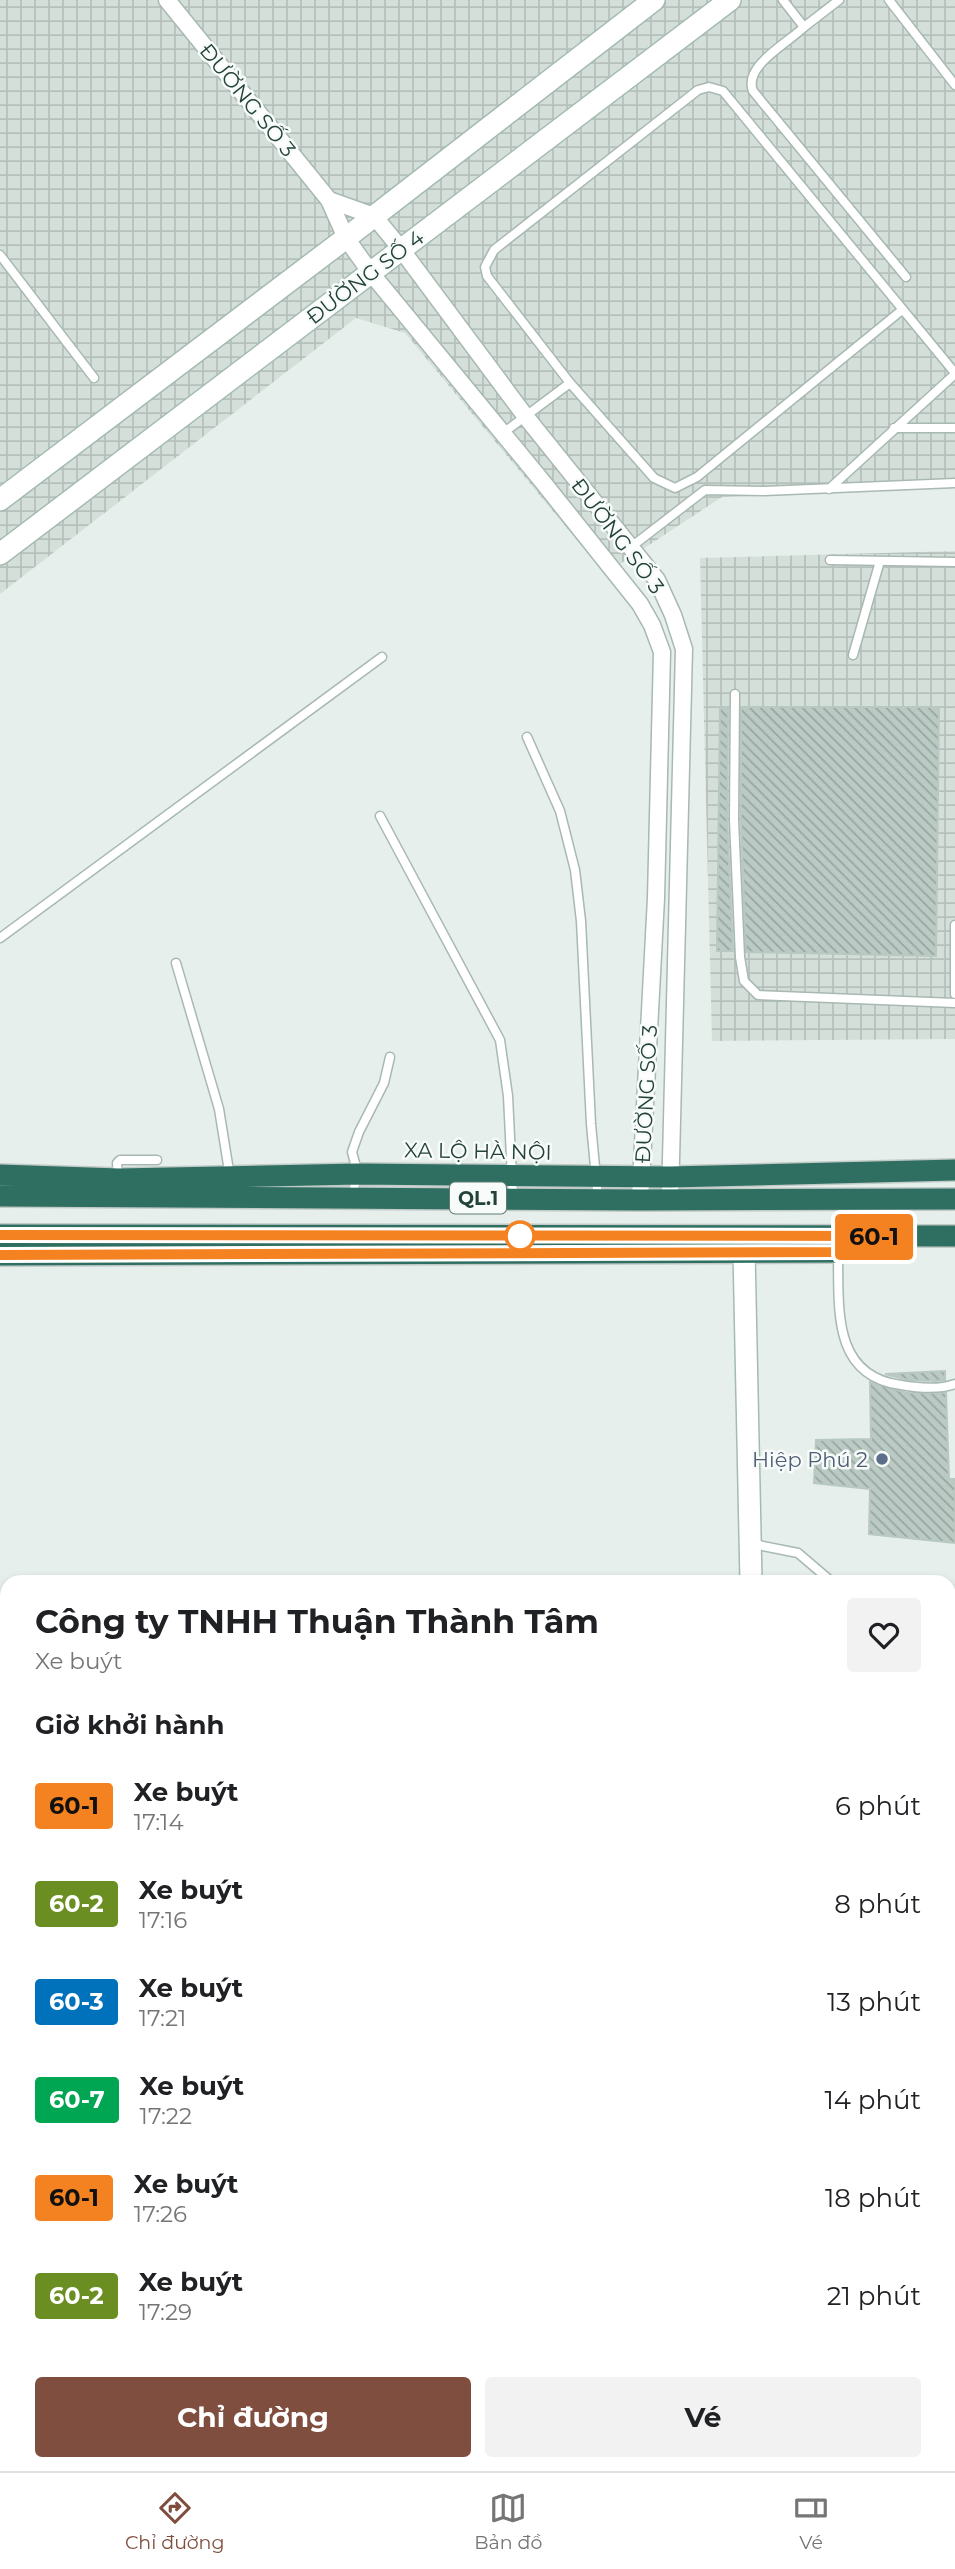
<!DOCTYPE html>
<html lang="vi">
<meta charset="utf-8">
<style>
:root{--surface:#fff;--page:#f2f2f2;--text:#202124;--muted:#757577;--line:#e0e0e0;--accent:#7f4e3f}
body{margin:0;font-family:Montserrat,sans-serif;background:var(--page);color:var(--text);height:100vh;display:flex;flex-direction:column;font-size:26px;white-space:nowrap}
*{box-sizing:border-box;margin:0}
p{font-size:23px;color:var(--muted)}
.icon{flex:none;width:38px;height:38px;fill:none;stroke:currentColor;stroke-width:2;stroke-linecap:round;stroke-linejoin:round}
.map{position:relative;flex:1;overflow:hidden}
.panel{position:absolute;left:0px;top:1575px;width:956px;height:896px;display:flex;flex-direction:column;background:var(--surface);border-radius:21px 21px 0 0;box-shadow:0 4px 10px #0003}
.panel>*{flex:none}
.badge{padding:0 14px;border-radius:5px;font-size:24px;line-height:46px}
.map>.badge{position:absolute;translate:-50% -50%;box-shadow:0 0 0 4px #fff}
h2{padding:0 35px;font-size:26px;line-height:63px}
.round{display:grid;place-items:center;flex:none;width:74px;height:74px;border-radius:7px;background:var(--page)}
.headline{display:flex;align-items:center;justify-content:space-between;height:119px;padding:0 35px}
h1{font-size:33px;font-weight:700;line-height:52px}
.action{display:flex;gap:14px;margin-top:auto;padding:14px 35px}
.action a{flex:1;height:80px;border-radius:7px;background:var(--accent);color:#fff;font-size:28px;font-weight:700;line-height:80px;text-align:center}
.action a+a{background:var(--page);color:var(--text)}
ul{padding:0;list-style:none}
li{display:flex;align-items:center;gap:21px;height:98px;padding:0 35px}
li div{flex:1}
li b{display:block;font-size:26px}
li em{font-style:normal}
li .badge{min-width:77px;font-weight:700;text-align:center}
.dock{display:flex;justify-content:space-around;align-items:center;height:98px;border-top:2px solid var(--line);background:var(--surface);font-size:19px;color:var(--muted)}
.dock a{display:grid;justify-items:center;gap:4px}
.dock .selected{color:var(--accent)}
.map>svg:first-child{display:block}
.industrial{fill:url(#industrial-grid)}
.park{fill:#bfe0c8}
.water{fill:url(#water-ripples)}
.building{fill:url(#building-back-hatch);stroke:#b8c9c2;stroke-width:2}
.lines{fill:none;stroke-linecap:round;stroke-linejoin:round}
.lane-casing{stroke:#a8b8b2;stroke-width:11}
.street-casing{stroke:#a8b8b2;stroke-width:19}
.secondary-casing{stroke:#a4bbb3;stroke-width:24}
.highway-casing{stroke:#c2cac8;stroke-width:24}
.lane{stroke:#fff;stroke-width:8}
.street{stroke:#fff;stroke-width:16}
.secondary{stroke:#fff;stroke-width:21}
.highway{stroke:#2f6f62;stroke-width:21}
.line-casing{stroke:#fff;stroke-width:16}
.line{stroke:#f58220;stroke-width:10}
.stop-dot{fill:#fff;stroke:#f58220;stroke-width:3.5}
.service-dot{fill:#5c6f8a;stroke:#f7fbf9;stroke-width:2.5}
.labels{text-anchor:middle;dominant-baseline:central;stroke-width:5;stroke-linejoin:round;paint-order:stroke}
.shield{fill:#f7fbf9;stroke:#637a73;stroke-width:2}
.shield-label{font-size:19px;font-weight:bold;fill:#24423a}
.street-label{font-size:21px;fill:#24423a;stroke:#f7fbf9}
.service-label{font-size:21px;fill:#4e5e75;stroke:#f7fbf9;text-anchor:end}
</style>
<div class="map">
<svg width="955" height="2471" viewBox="0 0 955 2471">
<defs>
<pattern id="industrial-grid" width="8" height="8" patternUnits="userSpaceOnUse" patternTransform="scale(1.75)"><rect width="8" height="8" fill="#d4dfda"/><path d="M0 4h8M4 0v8" fill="none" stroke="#b6c1bc"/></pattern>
<pattern id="water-ripples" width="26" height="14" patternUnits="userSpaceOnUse" patternTransform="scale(1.75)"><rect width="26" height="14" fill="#8ec9d4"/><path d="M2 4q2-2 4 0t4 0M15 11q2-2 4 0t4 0" fill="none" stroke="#74a5ad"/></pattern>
<pattern id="building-back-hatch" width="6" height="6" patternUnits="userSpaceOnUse" patternTransform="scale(1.75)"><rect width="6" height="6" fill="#bbcac4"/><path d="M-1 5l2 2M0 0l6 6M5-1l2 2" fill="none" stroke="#98a6a0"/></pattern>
</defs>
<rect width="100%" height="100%" fill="#e6efeb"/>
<g class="industrial">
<path d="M0,0H955V488L722,497L605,574L405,333L356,318L0,594Z"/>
<path d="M955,551V1039L712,1041L700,558Z"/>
</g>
<path class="park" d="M0,1795L7,1796V2464H277L278,2471H0Z"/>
<g class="water">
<path d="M0,1612L7,1615V1688L0,1685Z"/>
<path d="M529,2464H602L600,2471H526Z"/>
</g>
<g class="building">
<path d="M720,707H728L727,820L733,951H717Z"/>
<path d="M741,707H939L936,956L746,952L741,820Z"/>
<path d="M945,1371V1380L935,1381L908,1380L885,1374Z"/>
<path d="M870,1382L907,1393H946L949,1479H955V1543L869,1534L870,1489L814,1483L816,1440L871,1439Z"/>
</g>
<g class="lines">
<defs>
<g id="lane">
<path d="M783,0L804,27C788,43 743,66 753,91L906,277"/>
<path d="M889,0L955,85"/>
<path d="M804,27L839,0"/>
<path d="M0,255L94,378"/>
<path d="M902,310L697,477L675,488L654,478L570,383L487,276L485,267L494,250L698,90L709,87L723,91L955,373"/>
<path d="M894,428H955"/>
<path d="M503,433L570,383"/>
<path d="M829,489L955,374"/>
<path d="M631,547L705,490L764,491L955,483"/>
<path d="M830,560L955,562"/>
<path d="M853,655L880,561"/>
<path d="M735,694L734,820L740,957L744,981L758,995L955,1003"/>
<path d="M527,737L560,811L575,870L581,921L591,1124L598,1199"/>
<path d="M380,816L500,1040L508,1096L513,1198"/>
<path d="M955,925V994"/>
<path d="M0,938L382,657"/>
<path d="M176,963L219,1109L230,1177"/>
<path d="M118,1178L117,1163L120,1160H157"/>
<path d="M351,1198L358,1174L352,1152L359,1132L384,1083L390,1057"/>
<path d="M838,1255C839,1309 832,1376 901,1385C918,1388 939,1390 955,1384"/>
<path d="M753,1544L798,1553L832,1582"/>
</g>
<g id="street">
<path d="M167,0L329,200L346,238L371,273L542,481L640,604L652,625L662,652L656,898L640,1200"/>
<path d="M329,200L374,216L401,249L526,417L657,580L673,615L684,649L670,1199"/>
<path d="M0,1773L7,1774"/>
<path d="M948,2056L955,2057"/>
<path d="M948,2355H955"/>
<path d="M299,2464L301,2471"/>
<path d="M893,2465L948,2464"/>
</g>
<g id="secondary">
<path d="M0,500L346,238L654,0"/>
<path d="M0,554L730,0"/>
<path d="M744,1251L751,1582"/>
<path d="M754,2464V2471"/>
</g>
<g id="highway">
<path d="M0,1175L119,1179L358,1174L670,1177L955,1170"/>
<path d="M0,1196L640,1200L955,1199"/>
<path d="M0,1235L955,1236"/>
<path d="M0,1255L838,1252L855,1250L870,1240"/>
</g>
</defs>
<use href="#lane" class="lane-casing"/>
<use href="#street" class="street-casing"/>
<use href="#secondary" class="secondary-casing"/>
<use href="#highway" class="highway-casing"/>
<use href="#lane" class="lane"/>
<use href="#street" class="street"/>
<use href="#secondary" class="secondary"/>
<use href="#highway" class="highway"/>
</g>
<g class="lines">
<defs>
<path id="line" d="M0,1235L876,1236L855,1250L838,1252L0,1255"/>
</defs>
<use href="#line" class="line-casing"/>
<use href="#line" class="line"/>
</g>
<circle class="stop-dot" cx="520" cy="1236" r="14"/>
<circle class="service-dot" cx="882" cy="1459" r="7"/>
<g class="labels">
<rect class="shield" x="450" y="1182.5" width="56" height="31" rx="5"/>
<g class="shield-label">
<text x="478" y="1198">QL.1</text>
</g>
<g class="street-label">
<text transform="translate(248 100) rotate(51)">ĐƯỜNG SỐ 3</text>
<text transform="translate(365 277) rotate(-37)">ĐƯỜNG SỐ 4</text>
<text transform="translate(618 536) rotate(53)">ĐƯỜNG SỐ 3</text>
<text transform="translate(646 1094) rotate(-87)">ĐƯỜNG SỐ 3</text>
<text transform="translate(478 1151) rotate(1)">XA LỘ HÀ NỘI</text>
</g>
<g class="service-label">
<text x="868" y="1459">Hiệp Phú 2</text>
</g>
</g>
</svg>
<b class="badge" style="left:874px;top:1237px;background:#f58220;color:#111">60-1</b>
<section class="panel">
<div class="headline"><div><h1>Công ty TNHH Thuận Thành Tâm</h1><p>Xe buýt</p></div><a class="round"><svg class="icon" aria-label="heart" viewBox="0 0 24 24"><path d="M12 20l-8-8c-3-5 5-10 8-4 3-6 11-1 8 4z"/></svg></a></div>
<h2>Giờ khởi hành</h2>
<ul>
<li><span class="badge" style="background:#f58220;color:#111">60-1</span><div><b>Xe buýt</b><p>17:14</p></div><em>6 phút</em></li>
<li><span class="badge" style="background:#6b8e23;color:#fff">60-2</span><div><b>Xe buýt</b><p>17:16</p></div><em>8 phút</em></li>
<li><span class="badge" style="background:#0072bc;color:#fff">60-3</span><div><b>Xe buýt</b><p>17:21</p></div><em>13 phút</em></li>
<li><span class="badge" style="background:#00a651;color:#fff">60-7</span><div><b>Xe buýt</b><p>17:22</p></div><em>14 phút</em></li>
<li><span class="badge" style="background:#f58220;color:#111">60-1</span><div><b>Xe buýt</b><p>17:26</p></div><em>18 phút</em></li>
<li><span class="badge" style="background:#6b8e23;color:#fff">60-2</span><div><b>Xe buýt</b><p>17:29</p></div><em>21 phút</em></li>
</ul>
<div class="action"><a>Chỉ đường</a><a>Vé</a></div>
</section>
</div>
<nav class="dock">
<a class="selected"><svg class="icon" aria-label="directions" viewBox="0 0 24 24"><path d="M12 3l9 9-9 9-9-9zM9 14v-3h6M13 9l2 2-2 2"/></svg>Chỉ đường</a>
<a><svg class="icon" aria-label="map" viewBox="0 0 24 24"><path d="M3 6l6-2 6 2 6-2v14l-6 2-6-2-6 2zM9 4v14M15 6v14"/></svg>Bản đồ</a>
<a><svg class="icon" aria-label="tickets" viewBox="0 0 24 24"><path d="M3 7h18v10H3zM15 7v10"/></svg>Vé</a>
</nav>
